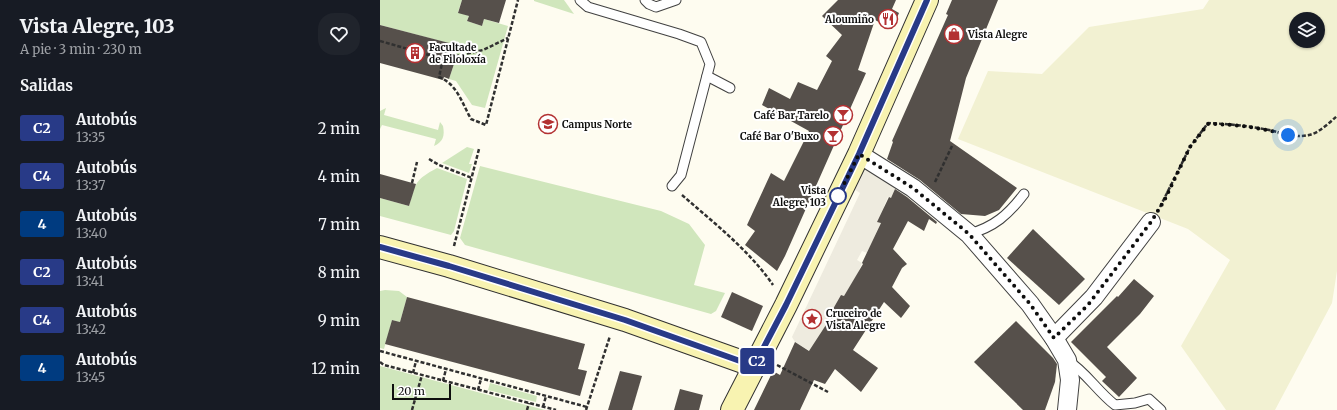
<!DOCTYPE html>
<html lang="es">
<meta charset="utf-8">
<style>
:root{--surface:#171b24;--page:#20242c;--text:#f1f3f6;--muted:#9ea1a6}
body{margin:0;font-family:Merriweather,serif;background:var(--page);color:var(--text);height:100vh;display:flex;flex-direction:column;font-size:15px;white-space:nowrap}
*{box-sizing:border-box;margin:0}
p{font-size:13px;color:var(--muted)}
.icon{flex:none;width:22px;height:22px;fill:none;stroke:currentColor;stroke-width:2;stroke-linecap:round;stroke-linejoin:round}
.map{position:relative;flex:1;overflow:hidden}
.panel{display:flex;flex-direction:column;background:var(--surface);width:380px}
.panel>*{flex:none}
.badge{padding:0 8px;border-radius:3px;font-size:14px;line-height:26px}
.buttons{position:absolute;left:909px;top:12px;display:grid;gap:8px}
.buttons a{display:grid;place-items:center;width:36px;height:36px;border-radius:50%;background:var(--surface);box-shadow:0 1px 3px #0004;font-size:20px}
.scale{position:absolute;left:12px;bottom:10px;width:59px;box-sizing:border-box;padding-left:4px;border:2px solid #0e0e0e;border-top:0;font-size:11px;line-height:14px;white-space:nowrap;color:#0e0e0e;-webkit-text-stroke:3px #fff;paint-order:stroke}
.you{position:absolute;width:20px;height:20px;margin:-10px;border:3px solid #fff;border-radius:50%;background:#1a73e8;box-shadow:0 0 0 6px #1a73e833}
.map>.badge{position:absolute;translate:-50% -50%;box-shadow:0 0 0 2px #fff}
h2{padding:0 20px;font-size:15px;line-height:36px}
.round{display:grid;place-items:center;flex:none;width:42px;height:42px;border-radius:16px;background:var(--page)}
.summary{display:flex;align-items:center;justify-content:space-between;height:68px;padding:0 20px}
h1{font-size:19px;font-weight:800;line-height:30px}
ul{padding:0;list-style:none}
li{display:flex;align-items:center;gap:12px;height:48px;padding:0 20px}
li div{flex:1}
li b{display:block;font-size:15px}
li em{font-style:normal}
li .badge{min-width:44px;font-weight:700;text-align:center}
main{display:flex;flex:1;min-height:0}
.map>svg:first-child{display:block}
.farmland{fill:#f2f1d2;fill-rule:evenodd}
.green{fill:#d0e6bc}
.plaza{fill:#eeebdf}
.building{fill:#56504b}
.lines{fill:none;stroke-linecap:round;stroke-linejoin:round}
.lane-casing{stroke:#414141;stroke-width:11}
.street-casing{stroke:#414141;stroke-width:20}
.secondary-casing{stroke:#303030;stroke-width:24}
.path{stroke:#303030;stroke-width:2.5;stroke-dasharray:4 2;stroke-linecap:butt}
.lane{stroke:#fff;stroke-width:9}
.street{stroke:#fff;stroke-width:18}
.secondary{stroke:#f8f3b1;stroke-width:22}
.line-casing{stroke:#fff;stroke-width:9}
.line{stroke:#283a87;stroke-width:6}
.walk{stroke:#0e0e0e;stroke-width:4;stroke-dasharray:0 7.2}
.stop-dot{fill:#fff;stroke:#283a87;stroke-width:2}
.labels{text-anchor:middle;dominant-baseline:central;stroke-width:4;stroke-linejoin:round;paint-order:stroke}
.poi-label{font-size:10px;font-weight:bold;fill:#0e0e0e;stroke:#fff;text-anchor:start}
.stop-label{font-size:10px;font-weight:bold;fill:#0e0e0e;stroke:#fff;text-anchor:end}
</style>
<main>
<section class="panel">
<div class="summary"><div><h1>Vista Alegre, 103</h1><p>A pie · 3 min · 230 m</p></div><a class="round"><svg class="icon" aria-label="heart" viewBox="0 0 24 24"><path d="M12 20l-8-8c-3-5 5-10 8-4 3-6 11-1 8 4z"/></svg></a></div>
<h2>Salidas</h2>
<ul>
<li><span class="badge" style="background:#283a87;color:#fff">C2</span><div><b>Autobús</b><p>13:35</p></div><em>2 min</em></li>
<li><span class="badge" style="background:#283a87;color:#fff">C4</span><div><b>Autobús</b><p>13:37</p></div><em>4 min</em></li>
<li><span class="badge" style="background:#003b80;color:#fff">4</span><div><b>Autobús</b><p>13:40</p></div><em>7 min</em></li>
<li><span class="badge" style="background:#283a87;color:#fff">C2</span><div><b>Autobús</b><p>13:41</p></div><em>8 min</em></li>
<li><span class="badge" style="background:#283a87;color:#fff">C4</span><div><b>Autobús</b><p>13:42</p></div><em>9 min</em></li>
<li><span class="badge" style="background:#003b80;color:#fff">4</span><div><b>Autobús</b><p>13:45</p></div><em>12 min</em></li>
</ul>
</section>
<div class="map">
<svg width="957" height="410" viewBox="0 0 957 410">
<rect width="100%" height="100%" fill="#fefcf0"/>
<path class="farmland" d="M829,0H957V271L952,303L895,410H846L801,346L850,260L808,229L578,139L608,71L662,74L709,27L823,9ZM916,19H938V41H916Z"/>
<g class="green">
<path d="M0,0H82L78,12L89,16L87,21L102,26L104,19L128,26L105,108L92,105L76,81L69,79L74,64L67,62L72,44L0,25Z"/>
<path d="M154,0H184L194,14L154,1Z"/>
<path d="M6,108L4,115L58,130L60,122L63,126C65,136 63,142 54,146L56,139L2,125L0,129V111Z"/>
<path d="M87,147L94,149L89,164H92L89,173L62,163Z"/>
<path d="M100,166L281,211L309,224L325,245L314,285L345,293L336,311L331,314L85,245L80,238Z"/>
<path d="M57,168L87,179L74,231L71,235L0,216V198L29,206C36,182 35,180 57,168Z"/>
<path d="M5,290L19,291L27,297L20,322L12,320L4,349L0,348V291Z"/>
<path d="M0,366L165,410H0Z"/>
<path d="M110,383L157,396L156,402L108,390Z"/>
</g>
<path class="plaza" d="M484,168L518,184L511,198L508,197L504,206L506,211L487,253L482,251L477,260L482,263L477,275L464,296L461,295L453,309L455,311L440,357L415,342L412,337L480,193L474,189Z"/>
<g class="building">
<path d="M82,0H126L119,23L104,19L102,26L87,21L89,16L78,13Z"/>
<path d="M458,0H516L512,9L519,13L512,29L495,20L478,70L486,73L405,256L397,271L365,245L375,231L367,225L391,173L404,181L429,131L382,105L389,88L410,99L418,82L437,90L452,61L446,56L462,35L442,16Z"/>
<path d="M572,0H618L586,78L570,141L637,188L619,210L605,216L581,214L540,180L507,159L513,142L512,141L568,15L566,14Z"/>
<path d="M0,25L73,44L67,62L74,64L69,79L64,77L63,80L0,63Z"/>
<path d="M0,174L36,184L29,206L0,198Z"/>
<path d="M515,189L527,197L557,222L556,224L549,219L544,231L528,221L513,249L527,264L522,268L512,287L530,306L521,318L504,302L473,350L498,368L481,392L455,369L445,384L434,380L420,410H374L393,371L400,375L415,342L429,351L455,311L453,309L461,295L464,296L483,264L482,263L501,223L497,222L509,197L511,198Z"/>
<path d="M653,229L705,279L679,305L627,258Z"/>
<path d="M754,279L774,296L760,314L727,347L757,378L739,397L722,381L726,377L691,342L737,296L738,297Z"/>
<path d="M352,292L383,306L372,331L341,317Z"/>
<path d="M27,297L205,344L198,369L207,371L200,396L5,344L12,320L20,322Z"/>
<path d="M636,321L673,358L677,364L675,382L665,410H643L594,362Z"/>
<path d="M240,371L262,376L252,410H228Z"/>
<path d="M300,389L323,395L319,410H294Z"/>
</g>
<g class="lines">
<defs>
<g id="lane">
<path d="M200,0L208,7L299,34L321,42L330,64L301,175L292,186"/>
<path d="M265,0L269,4L276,7L296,0"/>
<path d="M327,76L350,88"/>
<path d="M589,234C614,227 628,215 644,194"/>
<path d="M687,360C706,372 717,391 735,405L755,403L769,399L781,410"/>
</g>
<g id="street">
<path d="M479,154L533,188L589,234L650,304L674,338L687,360L690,380L687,410"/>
<path d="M674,338L714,297L771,222"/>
</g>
<g id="secondary">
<path d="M0,247L69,266L245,320L374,366"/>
<path d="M352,410L406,305L479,154L547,0"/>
</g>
</defs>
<use href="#lane" class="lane-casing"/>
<use href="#street" class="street-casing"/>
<use href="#secondary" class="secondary-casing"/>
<g class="path">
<path d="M0,41L63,59L103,50L128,38"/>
<path d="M63,59L59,77C77,84 82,103 91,119L106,125L138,0"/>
<path d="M49,159L59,165L92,178"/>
<path d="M555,182L572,146"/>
<path d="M32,183L37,162"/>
<path d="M302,195C334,223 369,250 393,285"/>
<path d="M780,207L810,147L828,123C849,124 869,126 889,130C902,133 916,138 929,135C939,133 949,123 957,116"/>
<path d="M74,246L99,149"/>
<path d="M0,351L207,407"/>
<path d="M0,362L4,365L176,410"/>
<path d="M397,365L448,392"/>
<path d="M33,373L36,361"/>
<path d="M63,381L66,369"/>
<path d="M98,390L101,379"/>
<path d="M163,407L166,396"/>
<path d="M32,410L42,375"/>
<path d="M147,410L149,403"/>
<path d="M206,410L230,336"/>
</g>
<use href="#lane" class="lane"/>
<use href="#street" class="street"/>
<use href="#secondary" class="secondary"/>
</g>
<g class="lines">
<defs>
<path id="line" d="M0,247L69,266L245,320L374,366L406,305L479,154L547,0"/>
</defs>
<use href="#line" class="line-casing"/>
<use href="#line" class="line"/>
<path class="walk" d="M458,196L479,154L533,188L589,234L650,304L674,338L708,305L771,222L784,201L810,147L828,124C855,124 882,128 908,135"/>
</g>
<defs>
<symbol id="restaurant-ring" viewBox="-11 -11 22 22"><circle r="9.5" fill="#fff" stroke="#b33132" stroke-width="1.5"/><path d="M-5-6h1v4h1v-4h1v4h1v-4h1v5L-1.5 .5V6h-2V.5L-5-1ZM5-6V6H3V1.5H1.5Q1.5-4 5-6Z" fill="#b33132"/></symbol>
<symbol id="shop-ring" viewBox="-11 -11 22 22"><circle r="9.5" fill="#fff" stroke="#b33132" stroke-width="1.5"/><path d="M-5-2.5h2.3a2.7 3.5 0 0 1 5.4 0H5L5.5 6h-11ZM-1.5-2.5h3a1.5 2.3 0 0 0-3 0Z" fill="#b33132"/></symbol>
<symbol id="building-ring" viewBox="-11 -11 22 22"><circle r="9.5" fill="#fff" stroke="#b33132" stroke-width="1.5"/><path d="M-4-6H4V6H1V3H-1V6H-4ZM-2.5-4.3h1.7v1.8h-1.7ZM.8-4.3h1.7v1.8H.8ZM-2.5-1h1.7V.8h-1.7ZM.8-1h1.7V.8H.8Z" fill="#b33132"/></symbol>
<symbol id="bar-ring" viewBox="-11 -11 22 22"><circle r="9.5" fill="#fff" stroke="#b33132" stroke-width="1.5"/><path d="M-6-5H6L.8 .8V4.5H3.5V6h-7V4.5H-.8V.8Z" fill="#b33132"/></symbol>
<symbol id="university-ring" viewBox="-11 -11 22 22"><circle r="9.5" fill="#fff" stroke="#b33132" stroke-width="1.5"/><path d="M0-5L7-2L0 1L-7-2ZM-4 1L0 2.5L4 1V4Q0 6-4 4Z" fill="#b33132"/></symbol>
<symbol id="sight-ring" viewBox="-11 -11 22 22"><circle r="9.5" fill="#fff" stroke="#b33132" stroke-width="1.5"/><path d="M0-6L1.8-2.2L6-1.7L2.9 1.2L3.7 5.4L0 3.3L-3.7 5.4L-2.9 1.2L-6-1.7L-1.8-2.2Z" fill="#b33132"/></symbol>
</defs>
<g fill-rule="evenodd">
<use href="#restaurant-ring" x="497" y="8" width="22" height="22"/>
<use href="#shop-ring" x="563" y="23" width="22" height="22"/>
<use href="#building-ring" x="24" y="42" width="22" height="22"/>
<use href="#bar-ring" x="452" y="104" width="22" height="22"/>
<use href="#university-ring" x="157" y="113" width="22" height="22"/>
<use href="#bar-ring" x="442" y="125" width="22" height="22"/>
<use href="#sight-ring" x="421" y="308" width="22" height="22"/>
</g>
<circle class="stop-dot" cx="458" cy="196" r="8"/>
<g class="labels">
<g class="poi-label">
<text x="494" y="19" text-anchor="end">Aloumiño</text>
<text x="588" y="34">Vista Alegre</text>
<text x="49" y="47">Facultade<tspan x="49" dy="12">de Filoloxía</tspan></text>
<text x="449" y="115" text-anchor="end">Café Bar Tarelo</text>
<text x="182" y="124">Campus Norte</text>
<text x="439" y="136" text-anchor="end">Café Bar O'Buxo</text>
<text x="446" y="313">Cruceiro de<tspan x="446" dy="12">Vista Alegre</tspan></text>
</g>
<g class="stop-label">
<text x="446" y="190">Vista<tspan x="446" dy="12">Alegre, 103</tspan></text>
</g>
</g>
</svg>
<div class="buttons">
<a><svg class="icon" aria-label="layers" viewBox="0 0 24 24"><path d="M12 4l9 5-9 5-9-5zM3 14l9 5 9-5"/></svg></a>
</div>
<div class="scale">20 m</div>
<div class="you" style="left:908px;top:135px"></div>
<b class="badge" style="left:377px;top:361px;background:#283a87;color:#fff">C2</b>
</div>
</main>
